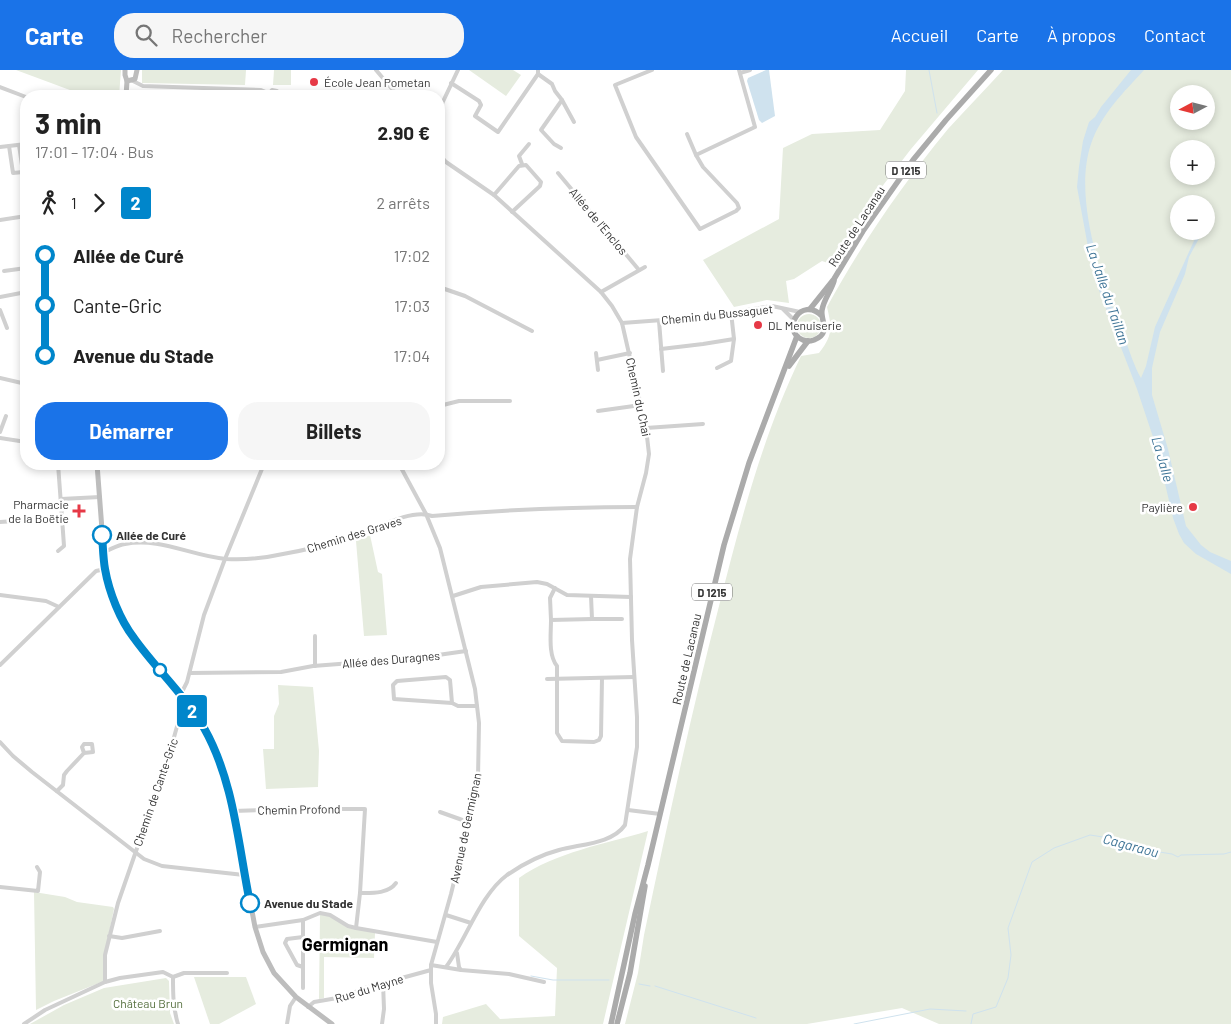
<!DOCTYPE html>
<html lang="fr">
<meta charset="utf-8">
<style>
:root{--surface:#fff;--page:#f6f6f6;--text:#222;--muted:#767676;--accent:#1a73e8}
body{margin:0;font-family:Barlow,sans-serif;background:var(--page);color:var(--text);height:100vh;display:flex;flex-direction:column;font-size:19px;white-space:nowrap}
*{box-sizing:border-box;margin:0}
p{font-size:16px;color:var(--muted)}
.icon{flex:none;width:28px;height:28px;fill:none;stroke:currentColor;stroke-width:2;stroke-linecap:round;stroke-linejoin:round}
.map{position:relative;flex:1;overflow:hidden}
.panel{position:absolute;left:20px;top:20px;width:425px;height:380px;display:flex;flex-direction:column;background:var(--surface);border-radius:20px;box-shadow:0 2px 8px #0003}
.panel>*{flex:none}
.badge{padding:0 10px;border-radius:4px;font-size:18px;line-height:32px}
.needle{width:32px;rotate:263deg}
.controls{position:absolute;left:1170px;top:15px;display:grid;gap:10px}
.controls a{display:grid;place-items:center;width:45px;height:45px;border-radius:50%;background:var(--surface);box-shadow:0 2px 8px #0003;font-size:25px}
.map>.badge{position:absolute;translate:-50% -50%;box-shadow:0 0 0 2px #fff}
.legs{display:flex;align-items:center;gap:8px;height:55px;padding:0 15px;font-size:16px}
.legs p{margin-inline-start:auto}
.head{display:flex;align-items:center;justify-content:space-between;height:85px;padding:0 15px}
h1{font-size:28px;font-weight:700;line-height:38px}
.cta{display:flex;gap:10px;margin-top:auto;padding:10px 15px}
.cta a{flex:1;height:58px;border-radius:20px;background:var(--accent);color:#fff;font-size:20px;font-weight:700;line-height:58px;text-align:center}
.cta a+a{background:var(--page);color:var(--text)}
ul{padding:0 15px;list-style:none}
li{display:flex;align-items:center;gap:18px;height:50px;font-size:19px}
li i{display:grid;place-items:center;width:8px;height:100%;margin:0 6px;background:currentColor}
li i::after{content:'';width:12px;height:12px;margin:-6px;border:4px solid;border-radius:50%;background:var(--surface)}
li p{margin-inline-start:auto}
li:first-child i{background:linear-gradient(#0000 50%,currentColor 0)}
li:last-child i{background:linear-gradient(currentColor 50%,#0000 0)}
header{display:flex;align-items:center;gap:30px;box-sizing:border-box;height:70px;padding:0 25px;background:var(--accent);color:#fff}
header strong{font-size:24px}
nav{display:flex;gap:28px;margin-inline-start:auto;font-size:18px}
.search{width:350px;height:45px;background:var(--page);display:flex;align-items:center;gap:12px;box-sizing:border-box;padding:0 18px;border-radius:20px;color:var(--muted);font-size:19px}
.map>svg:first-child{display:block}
.green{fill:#e6ecdf;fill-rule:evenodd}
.water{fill:#cfe2ee}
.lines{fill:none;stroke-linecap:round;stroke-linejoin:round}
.stream{stroke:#cfe2ee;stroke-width:1}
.minor{stroke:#d0d0d0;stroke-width:4}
.secondary{stroke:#bdbdbd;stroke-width:5}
.primary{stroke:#ababab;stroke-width:5.5}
.line-1-casing{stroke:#fff;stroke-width:11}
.line-1{stroke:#0086cb;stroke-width:8}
.poi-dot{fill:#e63946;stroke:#fff;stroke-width:2}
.stop-1-dot{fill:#fff;stroke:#0086cb;stroke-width:2.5}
.labels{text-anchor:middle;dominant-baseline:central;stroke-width:5;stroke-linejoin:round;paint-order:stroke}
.shield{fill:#fff;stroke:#707070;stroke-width:1}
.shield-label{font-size:11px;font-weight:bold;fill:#333}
.poi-label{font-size:12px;fill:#333;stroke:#fff;text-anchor:start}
.street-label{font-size:12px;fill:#333;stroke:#fff}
.stop-label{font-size:12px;font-weight:bold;fill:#333;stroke:#fff;text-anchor:start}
.park-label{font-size:12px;fill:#56703f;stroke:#fff}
.water-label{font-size:14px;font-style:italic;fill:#3f7597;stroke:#fff}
.district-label{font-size:18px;font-weight:bold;fill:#000;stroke:#fff}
</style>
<header>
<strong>Carte</strong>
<div class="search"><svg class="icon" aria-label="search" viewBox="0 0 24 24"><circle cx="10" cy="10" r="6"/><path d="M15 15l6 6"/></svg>Rechercher</div>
<nav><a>Accueil</a><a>Carte</a><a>À propos</a><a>Contact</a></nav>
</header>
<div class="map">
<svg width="1231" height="954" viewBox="0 0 1231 954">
<rect width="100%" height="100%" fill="#fff"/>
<g class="green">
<path d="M16,0H121L119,26H86Z"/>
<path d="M142,0H246L245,15L142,13Z"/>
<path d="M274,0H291V15H273Z"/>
<path d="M469,0H513L521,5L506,26Z"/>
<path d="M906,0H978L911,79L884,114L831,194L822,191L794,209L786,211L789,233L767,230L734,237L703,190L779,149L783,78L812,64L880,60L905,21Z"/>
<path d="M1003,0H1231V954H939L902,938L807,954H625L638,903L644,865C667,756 690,648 718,540C740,453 762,367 801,286L819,283C833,265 832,258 827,237C862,173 902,115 948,59C966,39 985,20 1003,0ZM1179,24H1206V51H1179ZM1179,79H1206V106H1179ZM1179,134H1206V161H1179Z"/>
<circle cx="809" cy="256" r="12"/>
<path d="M370,465L378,502L382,504L387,565L364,566L356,471Z"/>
<path d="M278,615L313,617L319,681L318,717L266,719L263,679H274V646L279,634Z"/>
<path d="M648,761L603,954H442L443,947L486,934L500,949L555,946L557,898L519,866V808C556,782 605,774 648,761Z"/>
<path d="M34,822L65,827L77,832L113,837L114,839L104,886V911L54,931L36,940Z"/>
<path d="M325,844L345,855L375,863L374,888L324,887V928L319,929L320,845Z"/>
<path d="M194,907H246L256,934L219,954H210Z"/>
<path d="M166,908L169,911L170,943L174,954H30L64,935L104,918Z"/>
</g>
<g class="water">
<path d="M766,0H769L775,46L762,53L759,50L747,11L748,8Z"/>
<path d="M1131,0H1144C1124,22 1101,44 1091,74C1072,130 1104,216 1125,269C1130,282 1134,296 1141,308L1146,296L1155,257L1198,162L1203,161L1189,187L1185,204L1160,262L1152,298V325L1168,379L1186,456L1201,475L1210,482L1231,491V504L1196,484L1184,473L1179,464L1173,448L1157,379L1137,319L1095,210L1088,177L1077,117L1079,97L1083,71L1089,52L1095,47L1101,37Z"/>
</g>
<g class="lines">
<g class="stream">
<path d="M929,0L937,43"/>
<path d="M531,906L553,910H609"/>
<path d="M639,914L650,916"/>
<path d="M655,916L756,948"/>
<path d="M854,954L930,939L966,941"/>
<path d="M971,954L973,944L996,937L1008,908L1011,885L1008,858L1032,792L1054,778L1090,765L1116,769L1134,778L1172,784L1178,787L1181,785L1224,784L1231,782"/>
</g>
<g class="minor">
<path d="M376,0L398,26"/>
<path d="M652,0L615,15L636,67L700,159L736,141L739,138L737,133L703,97L696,85L755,57L739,0"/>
<path d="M740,3L750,0"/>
<path d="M538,4L552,14L555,21L562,30L541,60L554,74L561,78"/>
<path d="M131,10L143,16L261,20L268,23"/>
<path d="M451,13L479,31L481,35L475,46L498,62L538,4V0"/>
<path d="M0,17L26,27"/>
<path d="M267,26L272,20L277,21L279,26"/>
<path d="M562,30L574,52"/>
<path d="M439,40L458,0"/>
<path d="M687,64L696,85"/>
<path d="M9,76L13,103L23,102L19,75"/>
<path d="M0,77L26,74"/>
<path d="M439,84L446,92L494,125L601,222L612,236L622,253L646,358L649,384L646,403L637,437L630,489L632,570L637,647V677L625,755C612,774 580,774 559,780C540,785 523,794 507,805C480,825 466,870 446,897"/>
<path d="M522,94L519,86L529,74"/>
<path d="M558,103L639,200"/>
<path d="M494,125L519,96L526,95L541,112L540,116L512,142"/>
<path d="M0,150L26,146"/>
<path d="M4,201L26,198"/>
<path d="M439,217L465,226L532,261"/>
<path d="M601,222L645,197"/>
<path d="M0,227L26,222"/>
<path d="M783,239L794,250"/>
<path d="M0,240L7,258"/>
<path d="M659,251L663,301"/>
<path d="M622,253L703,247L772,236L800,242"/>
<path d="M661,279L703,274L734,269"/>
<path d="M596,283L598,300"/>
<path d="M597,290L630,283"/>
<path d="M717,298L731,291L734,269L731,242"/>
<path d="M0,308L26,314"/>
<path d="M439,336L459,331H510"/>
<path d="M598,341L641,335"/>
<path d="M646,358L703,354"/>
<path d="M0,362L6,346"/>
<path d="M0,368L26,372"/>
<path d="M399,394L426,444L440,478L475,619L479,653L478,708L476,721L451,824L431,895V913L436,944V954"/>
<path d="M61,429L100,427"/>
<path d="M0,452L62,448L58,394"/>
<path d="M58,481L64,476L62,448"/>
<path d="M103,482C110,480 117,475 125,474C159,467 192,486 226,489C243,490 265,488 283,484C306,480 330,474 353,467C374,460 410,438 432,446C500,440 568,437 637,437"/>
<path d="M0,525L46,531L59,537"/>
<path d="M453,526L481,517L537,512L547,514L567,525L631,527"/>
<path d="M591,526L592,549H622"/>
<path d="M592,549L551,550C551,564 548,585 557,596V663L562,671L594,672L599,670L601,666L602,608"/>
<path d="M551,550L550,528L555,518"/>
<path d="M0,595L96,501L105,499"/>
<path d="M315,596V566"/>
<path d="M190,603L281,602L313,596L417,588L466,581"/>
<path d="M547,609L634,607"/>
<path d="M452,633L394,629L393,615L397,611L446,607L450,610L452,633L458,636H477"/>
<path d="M0,672L13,686L32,702L144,789L162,796L244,805"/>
<path d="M57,721L63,715L64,705L67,701L84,683L93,682L92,674H84L82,677L84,683"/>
<path d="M628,740L660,744"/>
<path d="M233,741L297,739H365L360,823L356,858"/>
<path d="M440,742L468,752"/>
<path d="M0,817L38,821L40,802L37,797"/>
<path d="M360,823C372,823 388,824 396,813"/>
<path d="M446,845L471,853"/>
<path d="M303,850V918"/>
<path d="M255,857L303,850L320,843L330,845L348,856L356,858L437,872"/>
<path d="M109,866L122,868L160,861"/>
<path d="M303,867L287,869L285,873L297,895L303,897"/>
<path d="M457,883L459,897L461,900"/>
<path d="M431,895L461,900L509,904L544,912"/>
<path d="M173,907L184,903H227"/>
<path d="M105,912V885L118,833L168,689L181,642L183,639V620L187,612L204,545L225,489L264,394"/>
<path d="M308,937L314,932L343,927L365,918L431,900"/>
<path d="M24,954L45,940L105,912L120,908L163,902L173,907C173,923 173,938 178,954"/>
<path d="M287,954L290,936L296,927"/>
<path d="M382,954L384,939L383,913"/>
</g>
<g class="secondary">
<path d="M125,0V5L127,11L126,26"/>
<path d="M127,11L135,9L137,0"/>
<path d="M97,394L105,499L118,539L132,567L184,630L203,657L218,687L233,741L255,857L263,882L274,903L296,927L332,954"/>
</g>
<g class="primary">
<path d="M810,239L834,209L863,161L913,90L946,50L991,0"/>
<path d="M822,246C801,225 780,261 803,270C807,272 811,271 814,270C832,263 820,250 822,240C824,229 831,221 834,211"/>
<path d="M789,296L808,271"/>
<path d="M611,954L635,844L648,795L724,475L749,393L797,266"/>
<path d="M617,954L630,903L645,816"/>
</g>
</g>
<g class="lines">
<defs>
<path id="line-1" d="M102,465C103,476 103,488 105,499C109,522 120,550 134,568C156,599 185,625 204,658C234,711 238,774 250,833"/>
</defs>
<use href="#line-1" class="line-1-casing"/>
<use href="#line-1" class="line-1"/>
</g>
<g class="poi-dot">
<circle cx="314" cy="12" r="5"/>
<circle cx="758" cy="255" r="5"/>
<circle cx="1193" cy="437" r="5"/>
<path d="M76.5 433.5h5v5h5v5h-5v5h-5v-5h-5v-5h5z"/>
</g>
<g class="stop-1-dot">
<circle cx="102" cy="465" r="9"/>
<circle cx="160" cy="600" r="6"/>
<circle cx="250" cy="833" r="9"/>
</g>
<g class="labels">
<g class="shield">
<rect x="886" y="91.5" width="40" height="17" rx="4"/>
<rect x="692" y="513.5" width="40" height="17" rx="4"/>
</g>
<g class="shield-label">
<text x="906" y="100">D 1215</text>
<text x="712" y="522">D 1215</text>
</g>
<g class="poi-label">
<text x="324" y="12">École Jean Pometan</text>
<text x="768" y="255">DL Menuiserie</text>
<text x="69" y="434" text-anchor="end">Pharmacie<tspan x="69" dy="14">de la Boëtie</tspan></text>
<text x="1183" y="437" text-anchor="end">Paylière</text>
</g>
<g class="street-label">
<text transform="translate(599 151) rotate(50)">Allée de l'Enclos</text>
<text transform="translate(856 156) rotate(-57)">Route de Lacanau</text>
<text transform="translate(717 244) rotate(-6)">Chemin du Bussaguet</text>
<text transform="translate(639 327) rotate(78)">Chemin du Chai</text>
<text transform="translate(354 464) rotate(-17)">Chemin des Graves</text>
<text transform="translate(391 589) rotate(-5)">Allée des Duragnes</text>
<text transform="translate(686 589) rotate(-77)">Route de Lacanau</text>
<text transform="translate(155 722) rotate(-71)">Chemin de Cante-Gric</text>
<text transform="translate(299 739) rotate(-1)">Chemin Profond</text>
<text transform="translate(465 758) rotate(-78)">Avenue de Germignan</text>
<text transform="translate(369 918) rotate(-17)">Rue du Mayne</text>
</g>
<g class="stop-label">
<text x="116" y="465">Allée de Curé</text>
<text x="264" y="833">Avenue du Stade</text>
</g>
<g class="park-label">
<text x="148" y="933">Château Brun</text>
</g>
<g class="water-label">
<text transform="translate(1108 224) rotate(71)">La Jalle du Taillan</text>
<text transform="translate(1163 389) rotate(74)">La Jalle</text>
<text transform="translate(1131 775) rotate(15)">Cagaraou</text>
</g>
<g class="district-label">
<text x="345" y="874">Germignan</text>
</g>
</g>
</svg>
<div class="controls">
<a><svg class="needle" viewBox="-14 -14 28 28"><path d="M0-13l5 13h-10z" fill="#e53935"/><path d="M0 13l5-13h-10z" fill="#767676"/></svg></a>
<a>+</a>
<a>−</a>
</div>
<b class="badge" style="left:192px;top:641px;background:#0086cb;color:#fff">2</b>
<section class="panel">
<div class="head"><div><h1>3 min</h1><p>17:01 – 17:04 · Bus</p></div><b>2.90 €</b></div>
<div class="legs"><svg class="icon" aria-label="walk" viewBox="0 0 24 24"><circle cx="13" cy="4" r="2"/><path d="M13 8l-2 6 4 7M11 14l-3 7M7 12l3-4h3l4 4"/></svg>1<svg class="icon" aria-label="forward" viewBox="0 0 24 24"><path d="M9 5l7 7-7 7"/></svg><b class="badge" style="background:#0086cb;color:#fff">2</b><p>2 arrêts</p></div>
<ul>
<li><i style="color:#0086cb"></i><b>Allée de Curé</b><p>17:02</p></li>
<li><i style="color:#0086cb"></i><span>Cante-Gric</span><p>17:03</p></li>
<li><i style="color:#0086cb"></i><b>Avenue du Stade</b><p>17:04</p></li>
</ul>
<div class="cta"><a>Démarrer</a><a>Billets</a></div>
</section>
</div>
